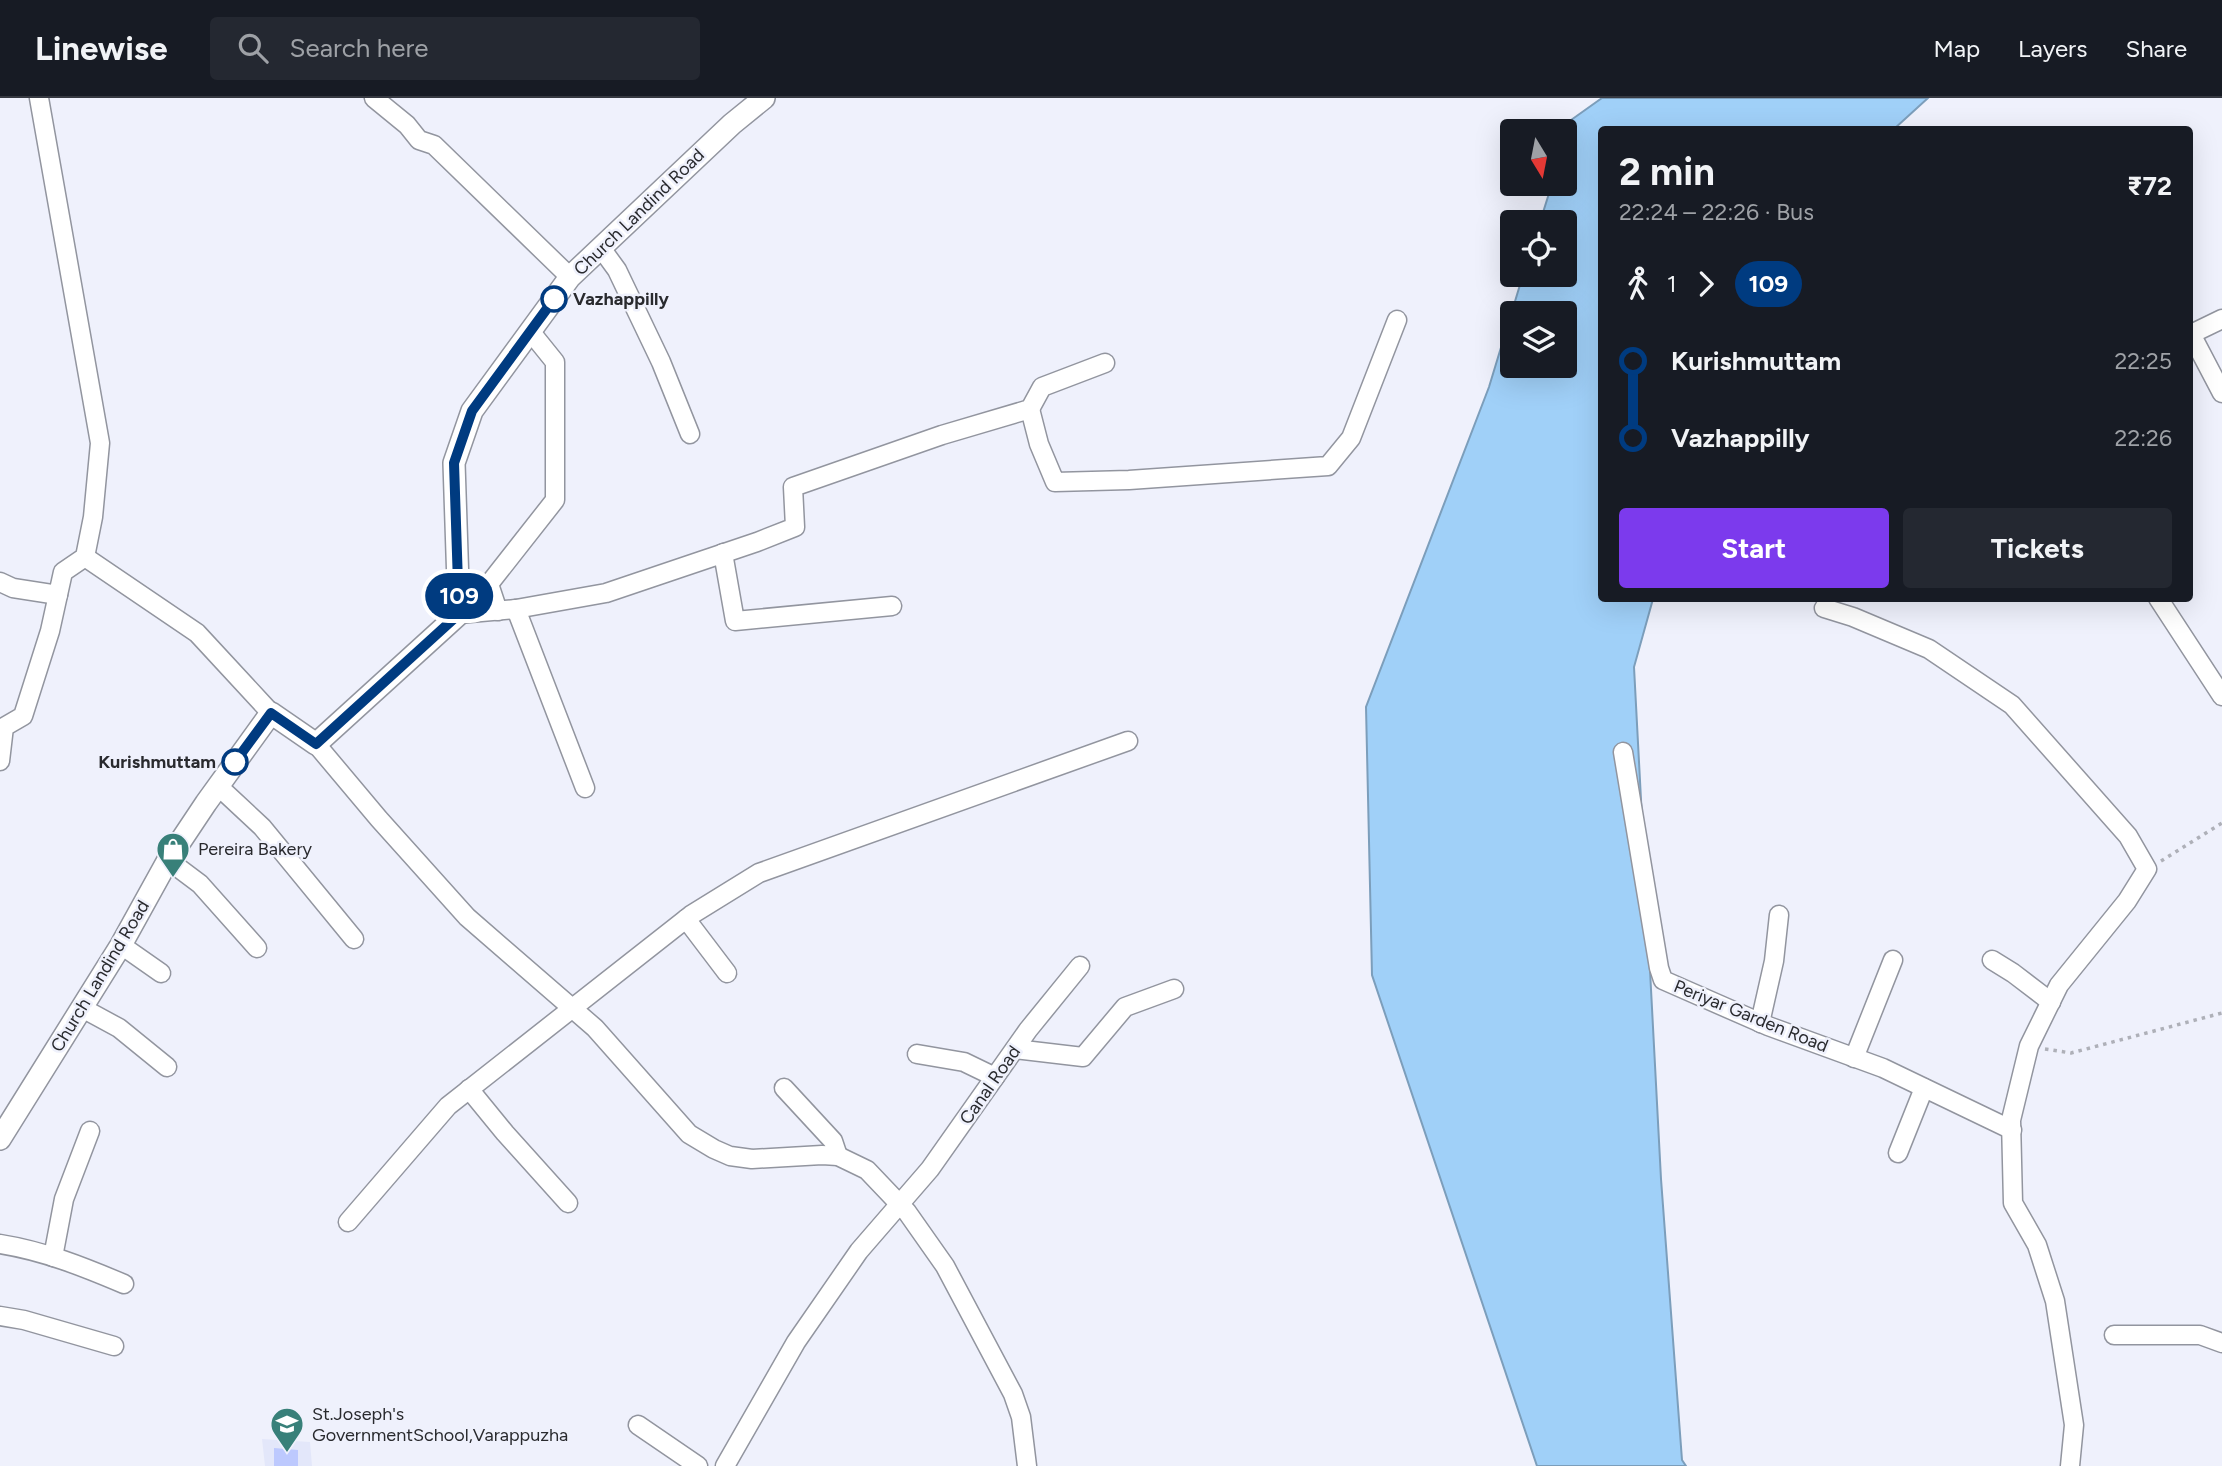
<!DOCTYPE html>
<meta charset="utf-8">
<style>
:root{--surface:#171b24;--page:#242831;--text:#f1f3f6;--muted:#9ea1a6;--line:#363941;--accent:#7c3aed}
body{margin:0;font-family:Figtree,sans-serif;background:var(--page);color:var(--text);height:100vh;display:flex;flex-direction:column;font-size:26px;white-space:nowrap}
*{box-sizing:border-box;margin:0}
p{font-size:23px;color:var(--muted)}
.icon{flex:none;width:38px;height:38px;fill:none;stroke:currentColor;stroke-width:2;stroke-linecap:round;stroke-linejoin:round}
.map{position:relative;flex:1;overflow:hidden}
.panel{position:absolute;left:1598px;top:28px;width:595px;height:476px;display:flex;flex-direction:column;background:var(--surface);border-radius:7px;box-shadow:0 7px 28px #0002}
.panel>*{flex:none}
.badge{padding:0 14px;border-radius:23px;font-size:24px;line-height:46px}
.needle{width:46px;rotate:170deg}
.buttons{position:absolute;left:1500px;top:21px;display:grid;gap:14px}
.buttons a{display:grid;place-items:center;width:77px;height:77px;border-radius:7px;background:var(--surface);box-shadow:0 7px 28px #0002;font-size:35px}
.map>.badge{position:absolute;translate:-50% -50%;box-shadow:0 0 0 4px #fff}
.legs{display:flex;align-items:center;gap:10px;height:77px;padding:0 21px;font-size:23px}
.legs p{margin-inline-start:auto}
.headline{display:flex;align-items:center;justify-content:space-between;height:119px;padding:0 21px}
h1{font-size:38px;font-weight:700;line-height:52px}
.action{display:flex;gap:14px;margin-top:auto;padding:14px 21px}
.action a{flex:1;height:80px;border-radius:7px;background:var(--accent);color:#fff;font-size:28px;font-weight:700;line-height:80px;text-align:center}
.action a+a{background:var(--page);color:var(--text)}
ul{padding:0 21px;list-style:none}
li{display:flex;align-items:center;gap:24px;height:77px;font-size:26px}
li i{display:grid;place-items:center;width:10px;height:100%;margin:0 9px;background:currentColor}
li i::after{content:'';width:18px;height:18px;margin:-9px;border:5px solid;border-radius:50%;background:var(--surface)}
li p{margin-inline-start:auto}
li:first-child i{background:linear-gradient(#0000 50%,currentColor 0)}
li:last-child i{background:linear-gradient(currentColor 50%,#0000 0)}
header{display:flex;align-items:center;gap:42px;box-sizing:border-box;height:98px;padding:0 35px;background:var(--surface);border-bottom:2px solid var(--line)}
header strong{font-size:33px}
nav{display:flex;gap:38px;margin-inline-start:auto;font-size:24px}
.search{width:490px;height:63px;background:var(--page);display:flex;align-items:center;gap:18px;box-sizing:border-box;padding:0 24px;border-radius:7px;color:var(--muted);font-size:26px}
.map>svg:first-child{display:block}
.built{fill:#e3e7fa}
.water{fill:#a0d0f8;stroke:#7c9ebb;stroke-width:2;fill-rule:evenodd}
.building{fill:#bdc9fe}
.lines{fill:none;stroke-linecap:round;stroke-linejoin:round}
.minor-casing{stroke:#92959f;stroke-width:21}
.major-casing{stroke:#92959f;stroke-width:24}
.path{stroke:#aeb0b8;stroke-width:3.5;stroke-dasharray:3.5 5;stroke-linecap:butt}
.minor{stroke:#fff;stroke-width:18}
.major{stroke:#fff;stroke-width:21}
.line-1-casing{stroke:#fff;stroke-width:16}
.line-1{stroke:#003b80;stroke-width:10}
.stop-1-dot{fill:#fff;stroke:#003b80;stroke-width:3.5}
.labels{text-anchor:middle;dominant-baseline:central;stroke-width:5;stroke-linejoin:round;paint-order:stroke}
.street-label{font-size:18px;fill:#292a2e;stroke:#eff1fc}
.stop-label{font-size:18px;font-weight:bold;fill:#292a2e;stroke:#eff1fc;text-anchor:start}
.poi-label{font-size:18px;fill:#292a2e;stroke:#eff1fc;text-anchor:start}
</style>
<header>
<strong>Linewise</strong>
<div class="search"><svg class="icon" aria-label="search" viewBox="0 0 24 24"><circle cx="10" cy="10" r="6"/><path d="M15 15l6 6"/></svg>Search here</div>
<nav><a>Map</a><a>Layers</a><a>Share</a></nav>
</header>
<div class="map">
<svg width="2222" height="1368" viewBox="0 0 2222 1368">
<rect width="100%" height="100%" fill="#eff1fc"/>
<path class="built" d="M262,1341L310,1344L312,1368H265Z"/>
<path class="water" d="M1602,0H1928L1894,31L1601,32V500L1653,501L1634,569L1661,1081L1682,1362L1686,1368H1537L1372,877L1366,609L1489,289L1523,177H1564V124H1540L1552,86H1564L1565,44L1571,22ZM1512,215H1564V268H1512Z"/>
<path class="building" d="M274,1350L298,1352V1368H274Z"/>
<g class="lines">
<defs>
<g id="minor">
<path d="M374,0L407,27L419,42L434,47L570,179"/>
<path d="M601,150L617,172L661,264L690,336"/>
<path d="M2191,236L2222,295"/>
<path d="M2189,237L2222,221"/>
<path d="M1030,311L1039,346L1055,384L1129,382L1328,368L1351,340L1397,222"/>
<path d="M723,455L735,523L892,508"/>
<path d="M85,459L197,535L271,615"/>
<path d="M0,484L13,490L58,497"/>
<path d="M2158,500L2222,598"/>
<path d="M1824,510L1853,519L1929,551L2012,607L2128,738L2147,771L2127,803L2059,887L2029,948L2011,1022L2013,1105L2037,1147L2055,1203L2074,1327L2070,1368"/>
<path d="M516,511L585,690"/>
<path d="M498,513L489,486L555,402V264L530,233"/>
<path d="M459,516L516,511L606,495L757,444L795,429L793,389L942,337L1030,311L1042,289L1105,265"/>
<path d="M316,646L379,721L467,819L595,930L689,1036L714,1051L730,1058L752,1061L822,1057L838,1058L867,1072L907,1114L945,1168L1013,1296L1021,1319L1027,1368"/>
<path d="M1623,654L1659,870L1663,882L1768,928L1883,970L2012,1032"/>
<path d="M0,663L4,629L23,618L50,533L63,474L85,459L93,419L100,345L39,0"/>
<path d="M218,688L262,729L354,841"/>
<path d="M168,762L200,786L257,850"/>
<path d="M686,821L727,875"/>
<path d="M121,847L161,875"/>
<path d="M1992,862L2013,875L2051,904"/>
<path d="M82,910L119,930L167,969"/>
<path d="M1760,925L1774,863L1779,817"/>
<path d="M1015,951L1083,959L1125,909L1174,891"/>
<path d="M917,956L964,964L995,979"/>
<path d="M1854,960L1893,862"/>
<path d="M784,990L833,1043L838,1058"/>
<path d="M469,991L505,1035L568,1105"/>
<path d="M1898,1055L1924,990"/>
<path d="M348,1124L448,1008L691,817L759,775L1128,643"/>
<path d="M0,1146C44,1153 84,1169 124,1186"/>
<path d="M53,1159L64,1101L90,1033"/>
<path d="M0,1218L24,1222L114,1248"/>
<path d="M2114,1237H2200L2222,1245"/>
<path d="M638,1327L698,1368"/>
<path d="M725,1368L796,1244L859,1153L930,1071L1028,932L1080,868"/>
</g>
<path id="major" d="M0,1041L121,847L168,762L206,705L271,615L316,646L459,516L454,365L472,313L570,179L732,26L764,0"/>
</defs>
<use href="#minor" class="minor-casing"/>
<use href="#major" class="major-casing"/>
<g class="path">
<path d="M2161,763L2222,725"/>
<path d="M2045,951L2071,955L2222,915"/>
</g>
<use href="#minor" class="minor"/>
<use href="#major" class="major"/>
</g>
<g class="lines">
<defs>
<path id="line-1" d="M235,664L271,615L316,646L459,516L454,365L472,313L554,201"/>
</defs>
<use href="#line-1" class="line-1-casing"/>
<use href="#line-1" class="line-1"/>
</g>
<defs>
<symbol id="shop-pin" viewBox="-11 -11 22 30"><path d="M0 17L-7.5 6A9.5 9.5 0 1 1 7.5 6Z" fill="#388079" stroke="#eff1fc"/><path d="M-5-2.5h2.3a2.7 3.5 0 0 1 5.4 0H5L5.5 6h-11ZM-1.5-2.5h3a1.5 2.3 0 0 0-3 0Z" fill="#fff"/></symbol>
<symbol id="school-pin" viewBox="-11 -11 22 30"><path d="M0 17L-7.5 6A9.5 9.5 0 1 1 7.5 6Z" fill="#388079" stroke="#eff1fc"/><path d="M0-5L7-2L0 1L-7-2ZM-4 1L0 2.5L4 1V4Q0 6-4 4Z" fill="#fff"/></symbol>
</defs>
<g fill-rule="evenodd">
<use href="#shop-pin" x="154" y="732" width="38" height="52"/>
<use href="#school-pin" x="268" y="1307" width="38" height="52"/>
</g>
<g class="stop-1-dot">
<circle cx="554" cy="201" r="12"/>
<circle cx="235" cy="664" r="12"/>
</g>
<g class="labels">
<g class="street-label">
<text transform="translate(639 114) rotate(-44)">Church Landind Road</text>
<text transform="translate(100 878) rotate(-59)">Church Landind Road</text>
<text transform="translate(1751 918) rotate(22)">Periyar Garden Road</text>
<text transform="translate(990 987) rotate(-55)">Canal Road</text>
</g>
<g class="stop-label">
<text x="573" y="201">Vazhappilly</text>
<text x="216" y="664" text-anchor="end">Kurishmuttam</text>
</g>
<g class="poi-label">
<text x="198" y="751">Pereira Bakery</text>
<text x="312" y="1316">St.Joseph's<tspan x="312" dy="21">GovernmentSchool,Varappuzha</tspan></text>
</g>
</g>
</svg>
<div class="buttons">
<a><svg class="needle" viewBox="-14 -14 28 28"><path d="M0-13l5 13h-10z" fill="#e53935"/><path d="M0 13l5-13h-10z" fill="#9ea1a6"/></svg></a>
<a><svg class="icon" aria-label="locate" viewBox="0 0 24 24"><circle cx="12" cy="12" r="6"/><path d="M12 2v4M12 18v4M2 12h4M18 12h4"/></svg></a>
<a><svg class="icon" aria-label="layers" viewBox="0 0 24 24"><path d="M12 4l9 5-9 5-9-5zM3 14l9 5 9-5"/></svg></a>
</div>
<b class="badge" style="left:459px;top:498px;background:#003b80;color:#fff">109</b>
<section class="panel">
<div class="headline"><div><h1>2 min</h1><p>22:24 – 22:26 · Bus</p></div><b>₹72</b></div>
<div class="legs"><svg class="icon" aria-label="walk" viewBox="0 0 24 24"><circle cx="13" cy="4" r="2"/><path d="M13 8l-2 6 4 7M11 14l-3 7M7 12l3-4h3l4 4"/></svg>1<svg class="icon" aria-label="forward" viewBox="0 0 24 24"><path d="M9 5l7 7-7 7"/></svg><b class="badge" style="background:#003b80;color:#fff">109</b></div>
<ul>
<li><i style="color:#003b80"></i><b>Kurishmuttam</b><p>22:25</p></li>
<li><i style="color:#003b80"></i><b>Vazhappilly</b><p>22:26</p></li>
</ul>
<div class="action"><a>Start</a><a>Tickets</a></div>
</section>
</div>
